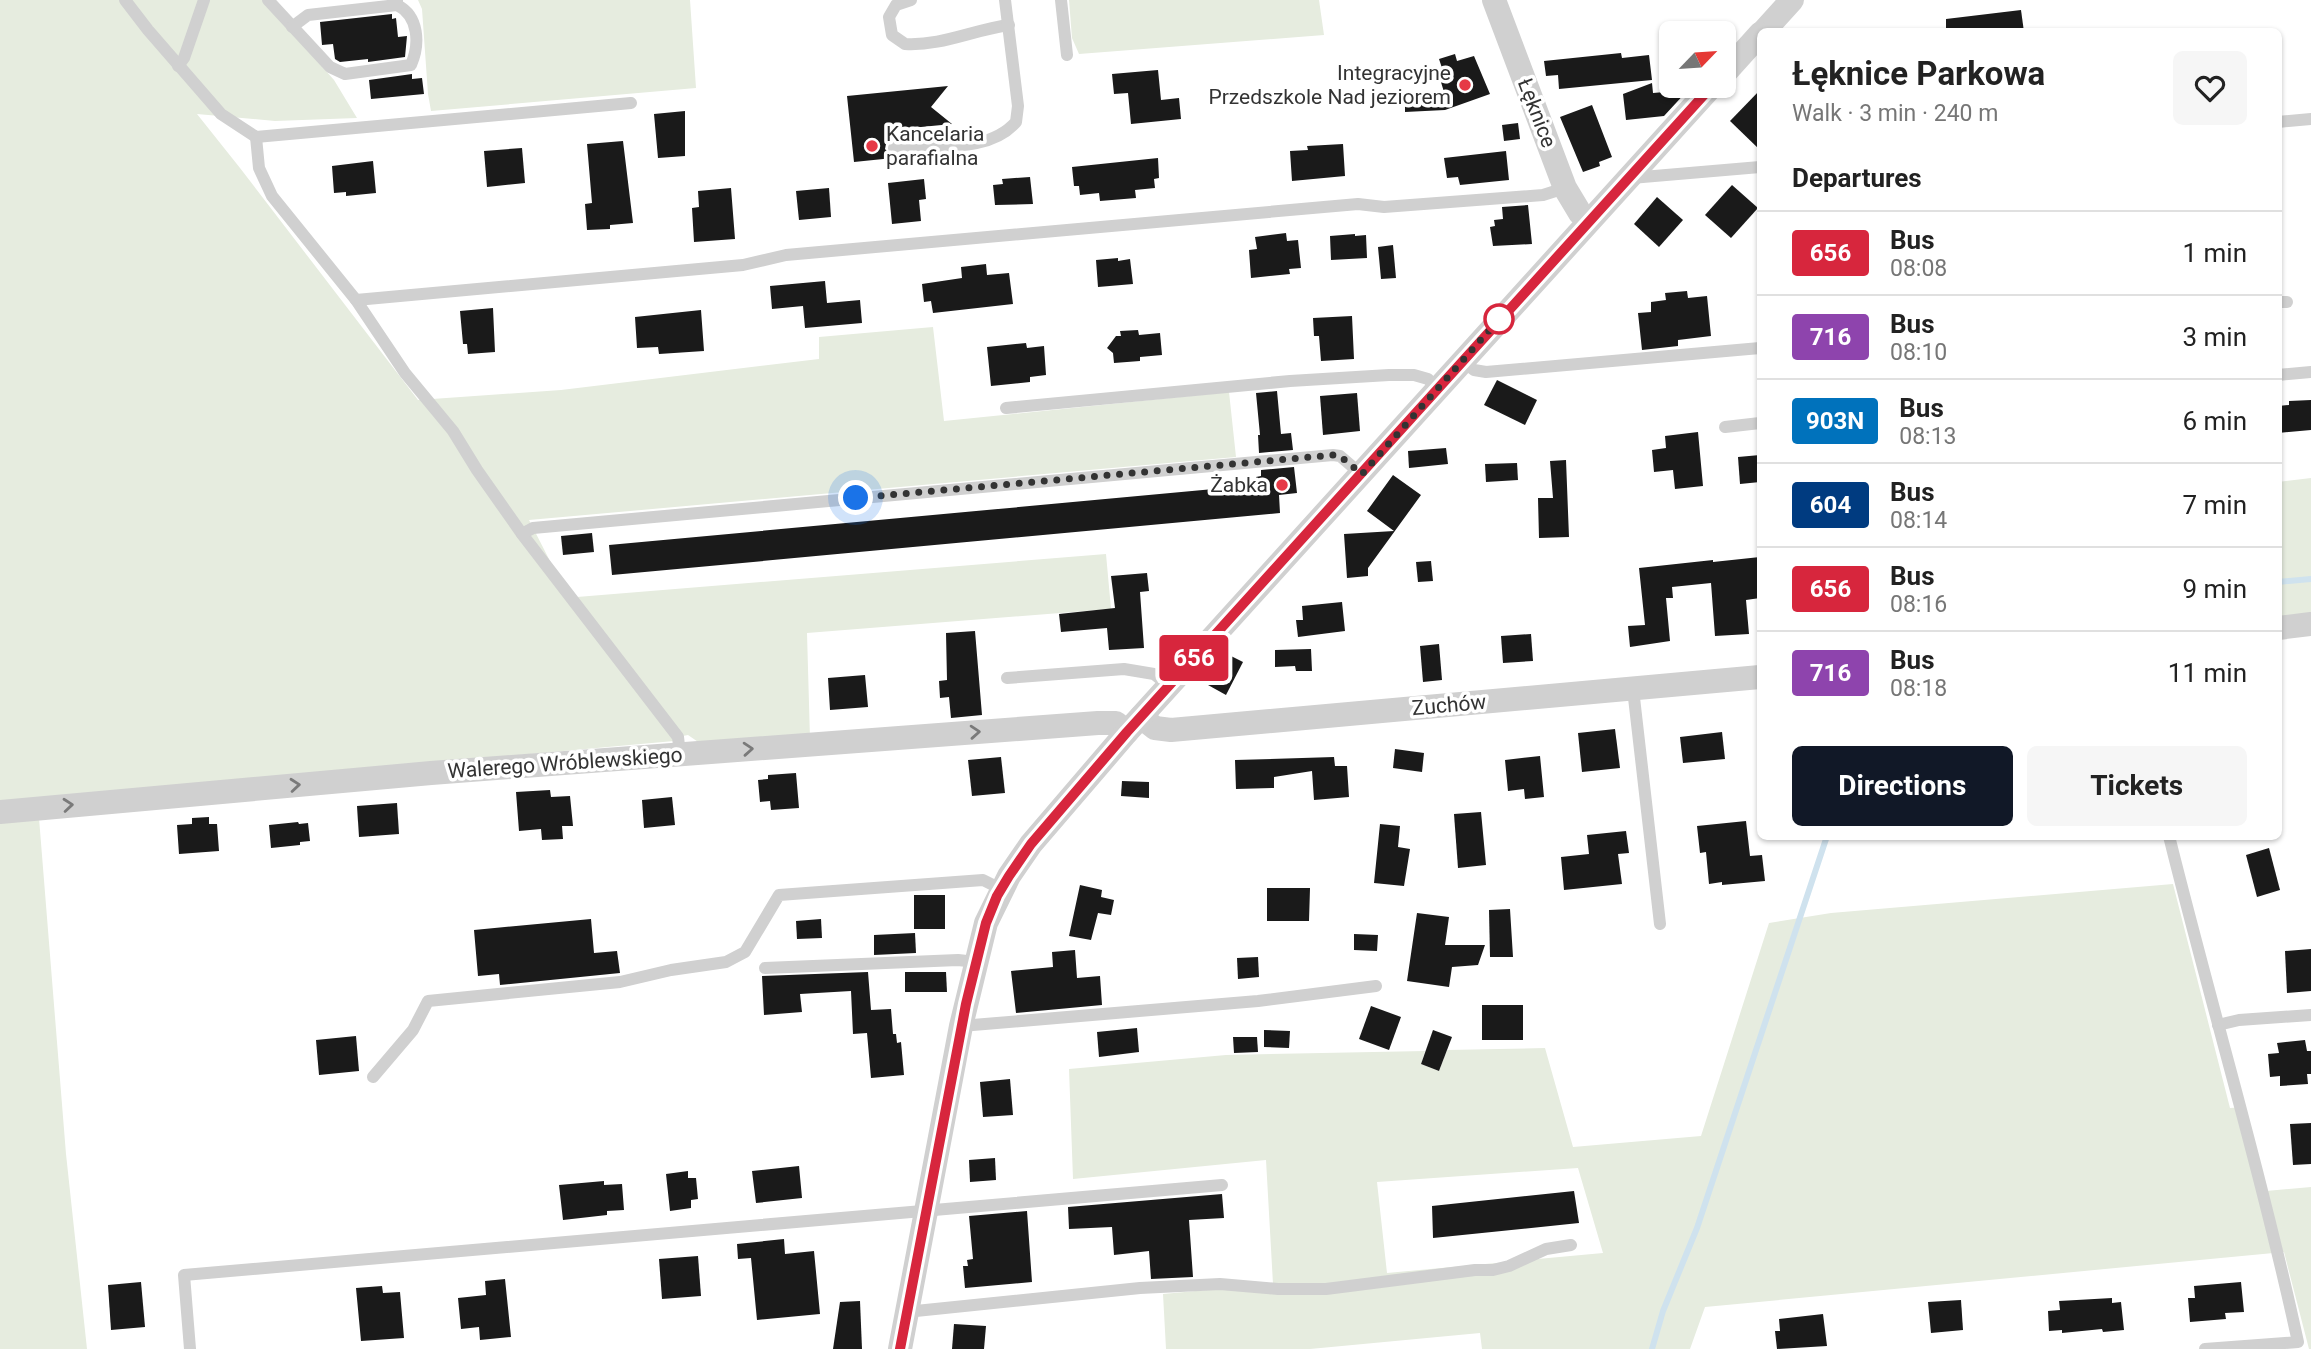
<!DOCTYPE html>
<meta charset="utf-8">
<style>
:root{--surface:#fff;--page:#f6f6f6;--text:#222;--muted:#767676;--line:#e0e0e0;--accent:#111827}
body{margin:0;font-family:Roboto,sans-serif;background:var(--page);color:var(--text);height:100vh;display:flex;flex-direction:column;font-size:26px;white-space:nowrap}
*{box-sizing:border-box;margin:0}
p{font-size:23px;color:var(--muted)}
.icon{flex:none;width:38px;height:38px;fill:none;stroke:currentColor;stroke-width:2;stroke-linecap:round;stroke-linejoin:round}
.map{position:relative;flex:1;overflow:hidden}
.panel{position:absolute;left:1757px;top:28px;width:525px;height:812px;display:flex;flex-direction:column;background:var(--surface);border-radius:10px;box-shadow:0 2px 5px #0004}
.panel>*{flex:none}
.badge{padding:0 14px;border-radius:5px;font-size:24px;line-height:46px}
.needle{width:46px;rotate:65deg}
.controls{position:absolute;left:1659px;top:21px;display:grid;gap:14px}
.controls a{display:grid;place-items:center;width:77px;height:77px;border-radius:10px;background:var(--surface);box-shadow:0 2px 5px #0004;font-size:35px}
.you{position:absolute;width:35px;height:35px;margin:-18px;border:5px solid #fff;border-radius:50%;background:#1a73e8;box-shadow:0 0 0 10px #1a73e833}
.map>.badge{position:absolute;translate:-50% -50%;box-shadow:0 0 0 4px #fff}
h2{padding:0 35px;font-size:26px;line-height:63px}
.round{display:grid;place-items:center;flex:none;width:74px;height:74px;border-radius:10px;background:var(--page)}
.overview{display:flex;align-items:center;justify-content:space-between;height:119px;padding:0 35px}
h1{font-size:33px;font-weight:700;line-height:52px}
.primary-button{display:flex;gap:14px;margin-top:auto;padding:14px 35px}
.primary-button a{flex:1;height:80px;border-radius:10px;background:var(--accent);color:#fff;font-size:28px;font-weight:700;line-height:80px;text-align:center}
.primary-button a+a{background:var(--page);color:var(--text)}
ul{padding:0;list-style:none}
li{display:flex;align-items:center;gap:21px;height:84px;padding:0 35px;border-top:2px solid var(--line)}
li div{flex:1}
li b{display:block;font-size:26px}
li em{font-style:normal}
li .badge{min-width:77px;font-weight:700;text-align:center}
.map>svg:first-child{display:block}
.green{fill:#e6ecdf;fill-rule:evenodd}
.lines{fill:none;stroke-linecap:round;stroke-linejoin:round}
.stream{stroke:#cfe2ee;stroke-width:6}
.building{fill:#1a1a1a}
.service{stroke:#d0d0d0;stroke-width:12}
.minor{stroke:#d0d0d0;stroke-width:24}
.oneway{stroke:#7a7a7a}
.line-casing{stroke:#fff;stroke-width:16}
.line{stroke:#d7263d;stroke-width:10}
.walk{stroke:#333;stroke-width:7;stroke-dasharray:0 12.6}
.poi-dot{fill:#e63946;stroke:#fff;stroke-width:2.5}
.stop-dot{fill:#fff;stroke:#d7263d;stroke-width:3.5}
.labels{text-anchor:middle;dominant-baseline:central;stroke-width:7;stroke-linejoin:round;paint-order:stroke}
.poi-label{font-size:21px;fill:#333;stroke:#fff;text-anchor:end}
.street-label{font-size:21px;fill:#333;stroke:#fff}
</style>
<div class="map">
<svg width="2311" height="1349" viewBox="0 0 2311 1349">
<rect width="100%" height="100%" fill="#fff"/>
<g class="green">
<path d="M0,0H263L334,80L357,118L275,121L197,114L240,168L418,400L561,390L819,359V337L933,327L944,421L1229,392L1236,457L529,520L551,563L577,597L1106,554L1111,609L807,633L810,739L704,746L688,735L672,738L674,741L0,802Z"/>
<path d="M418,0H690L696,88L431,111L428,94L422,9Z"/>
<path d="M1069,0H1319L1324,35L1079,54L1072,38Z"/>
<path d="M2311,478V614L2279,618L2278,482Z"/>
<path d="M39,818L66,1154L87,1349H0V821Z"/>
<path d="M2173,884L2230,1108L2245,1107L2266,1191L2311,1187V1349H2309L2284,1252L1705,1307L1690,1349H1482L1480,1333L1310,1349H1166L1163,1294L1273,1284L1266,1160L1073,1179L1069,1069L1226,1055L1425,1051L1421,1064L1439,1071L1447,1050L1545,1048L1573,1147L1701,1136L1769,923L1831,913ZM1578,1168L1603,1253L1387,1273L1377,1182Z"/>
</g>
<g class="lines">
<g class="stream">
<path d="M2278,582L2311,579"/>
<path d="M1652,1349L1663,1311L1697,1228L1827,836"/>
</g>
</g>
<g class="building">
<path d="M2021,10L2024,32H1946V19Z"/>
<path d="M392,14V19L396,18L398,37L407,36L405,57L368,62V59L340,62L335,59L333,44L322,45L320,22Z"/>
<path d="M1621,53L1622,58L1649,55L1652,80L1559,89L1558,75L1546,76L1544,61Z"/>
<path d="M1455,54L1457,61L1474,56L1490,94L1445,110L1405,112V93L1444,92L1437,69L1442,68L1439,59Z"/>
<path d="M1158,70L1161,100L1179,98L1181,119L1131,124L1128,93L1114,94L1112,74Z"/>
<path d="M412,74V79L422,78L424,94L371,99L369,80Z"/>
<path d="M1652,83L1653,93L1688,90L1664,116L1626,120L1623,94Z"/>
<path d="M948,86L931,107L952,124L890,130L891,140L886,144L885,149L893,158L854,162L847,96Z"/>
<path d="M1760,90V150L1730,121Z"/>
<path d="M1592,105L1612,157L1599,162L1600,166L1583,172L1560,117Z"/>
<path d="M685,111V156L658,158L654,114Z"/>
<path d="M1518,123L1520,139L1504,141L1502,125Z"/>
<path d="M623,141L633,223L610,225V229L587,230L585,204L592,203L587,144Z"/>
<path d="M1343,144L1345,176L1292,181L1290,151L1308,150L1307,146Z"/>
<path d="M522,148L525,183L487,187L484,151Z"/>
<path d="M1506,151L1509,180L1460,185L1458,177L1447,178L1444,158Z"/>
<path d="M1158,158L1159,178L1154,179L1155,188L1135,190L1136,198L1100,201L1099,193L1080,195L1079,186H1074L1072,167Z"/>
<path d="M373,161L376,193L346,196V192L334,193L332,166Z"/>
<path d="M1030,177L1033,204L995,205L993,185L1003,184L1002,179Z"/>
<path d="M924,179L926,199L919,200L921,221L892,224L888,183Z"/>
<path d="M1732,185L1758,208L1731,238L1705,215Z"/>
<path d="M731,188L735,239L694,242L692,208L699,207L698,191Z"/>
<path d="M829,188L831,217L799,220L796,191Z"/>
<path d="M1657,197L1683,220L1659,247L1634,224Z"/>
<path d="M1528,205L1532,244L1493,246L1490,227L1495,226L1494,220L1503,219L1502,207Z"/>
<path d="M1286,233L1287,241L1298,240L1301,268L1289,269L1290,274L1251,278L1249,250L1257,249L1255,237Z"/>
<path d="M1355,234V236L1366,235L1367,258L1331,260L1330,236Z"/>
<path d="M1393,245L1396,278L1381,279L1378,247Z"/>
<path d="M1118,258V261L1130,259L1133,284L1098,287L1096,260Z"/>
<path d="M986,264L987,275L1009,273L1013,304L933,313L931,301L924,302L922,284L962,278L961,267Z"/>
<path d="M825,281L827,303L860,300L862,323L805,328L803,306L772,309L770,286Z"/>
<path d="M1687,291L1688,298L1707,296L1711,336L1678,340V346L1642,350L1638,313L1651,312V302L1666,300L1665,293Z"/>
<path d="M493,308L495,352L468,354L467,344H463L460,311Z"/>
<path d="M701,310L704,351L659,354L658,347L637,348L635,317Z"/>
<path d="M1352,316L1354,359L1321,361L1319,336H1314L1313,318Z"/>
<path d="M1138,330L1139,335L1160,333L1162,355L1140,357V361L1114,363L1113,353L1107,348L1116,336H1121L1120,331Z"/>
<path d="M1026,343L1027,348L1044,346L1046,375L1030,377V382L991,386L987,347Z"/>
<path d="M1497,380L1537,400L1525,425L1484,405Z"/>
<path d="M1277,391L1281,434L1291,433L1293,450L1259,453L1258,435H1260L1256,393Z"/>
<path d="M1357,393L1360,431L1323,435L1320,396Z"/>
<path d="M2311,400V430L2278,433V406L2289,405V401Z"/>
<path d="M1698,432L1703,486L1675,489L1673,470L1654,472L1652,450L1666,448L1665,436Z"/>
<path d="M1446,448L1448,464L1409,468L1408,451Z"/>
<path d="M1760,455V482L1740,484L1738,457Z"/>
<path d="M1566,460L1569,537L1539,538L1538,498H1553L1550,461Z"/>
<path d="M1517,463L1518,480L1486,482L1485,464Z"/>
<path d="M1294,467L1297,493L1279,495L1280,513L612,575L609,545L1257,485L1256,477L1261,476V470Z"/>
<path d="M1393,475L1421,495L1368,568V576L1347,578L1344,534L1394,531L1367,511Z"/>
<path d="M592,533L594,552L563,555L561,536Z"/>
<path d="M1760,557V598L1746,600L1749,634L1715,636L1711,583L1672,587L1673,598H1666L1670,641L1630,647L1628,626L1645,625L1639,568L1713,560V562Z"/>
<path d="M1431,561L1433,581L1418,582L1416,562Z"/>
<path d="M1147,573L1149,591L1140,592L1144,648L1109,650L1107,628L1061,632L1059,614L1115,608L1111,576Z"/>
<path d="M1342,602L1345,631L1298,637L1296,620H1303L1302,606Z"/>
<path d="M975,631L982,715L951,718L949,697L940,698L939,681L947,680L946,633Z"/>
<path d="M1531,634L1533,661L1503,663L1501,636Z"/>
<path d="M1439,644L1442,680L1423,682L1420,646Z"/>
<path d="M1311,649L1312,671H1296L1295,666L1275,667V650Z"/>
<path d="M1225,653L1243,662L1226,695L1208,685Z"/>
<path d="M865,675L868,707L830,710L828,678Z"/>
<path d="M1615,729L1620,768L1582,772L1578,733Z"/>
<path d="M1722,732L1725,759L1683,763L1680,737Z"/>
<path d="M1395,749L1424,753L1422,772L1393,768Z"/>
<path d="M1540,756L1544,797L1525,799L1524,789L1508,791L1505,760Z"/>
<path d="M1001,757L1005,793L972,796L968,760Z"/>
<path d="M1334,757L1335,766H1347L1349,797L1314,800L1312,771L1274,777V788L1236,789L1235,760Z"/>
<path d="M796,773L799,808L771,810L770,801L760,802L758,780L768,779V775Z"/>
<path d="M1122,781L1149,782V798L1121,796Z"/>
<path d="M550,790L551,797L570,796L573,826H562L563,839L542,840L541,829L519,831L516,792Z"/>
<path d="M672,797L675,825L644,828L642,800Z"/>
<path d="M397,803L399,834L359,837L357,806Z"/>
<path d="M1481,812L1486,865L1458,868L1454,814Z"/>
<path d="M209,817V824H217L219,851L179,854L177,825L192,824V818Z"/>
<path d="M1746,821L1750,856L1762,855L1765,881L1722,885V882L1709,884L1706,852L1700,853L1697,826Z"/>
<path d="M298,822L299,824L308,823L310,841L300,842V845L271,848L269,825Z"/>
<path d="M1380,824L1400,826L1398,847L1410,849L1404,886L1374,883Z"/>
<path d="M1626,831L1629,853L1618,854L1622,884L1564,890L1561,857L1589,854L1587,835Z"/>
<path d="M2269,848L2280,890L2257,897L2246,855Z"/>
<path d="M1080,885L1102,890L1101,897L1114,900L1111,915L1098,913L1091,940L1069,936Z"/>
<path d="M1267,888H1310L1309,921H1267Z"/>
<rect x="914" y="895" width="31" height="34"/>
<path d="M1510,909L1513,957H1490L1489,910Z"/>
<path d="M1417,913L1449,917L1445,945H1485L1478,965L1452,967L1449,987L1407,981Z"/>
<path d="M591,919L594,953L617,951L620,973L500,985L499,974L478,976L474,930Z"/>
<path d="M821,919L822,938L797,939L796,921Z"/>
<path d="M915,933L916,953L874,955V935Z"/>
<path d="M1354,934L1378,935L1377,951L1354,950Z"/>
<path d="M2311,949V991L2287,993L2285,951Z"/>
<path d="M1075,950L1077,978L1100,976L1102,1005L1016,1013L1011,971L1053,967L1052,952Z"/>
<path d="M1258,957L1259,977L1238,979L1237,958Z"/>
<path d="M868,972L871,1010L891,1009L893,1034H896L897,1043L901,1042L904,1075L871,1078L867,1033L853,1034L851,991L800,994L802,1012L764,1015L762,976Z"/>
<path d="M905,972H946L947,992H905Z"/>
<rect x="1482" y="1005" width="41" height="35"/>
<path d="M1371,1006L1401,1017L1389,1050L1359,1039Z"/>
<path d="M1137,1028L1139,1052L1099,1057L1097,1032Z"/>
<path d="M1264,1030L1290,1031L1289,1048L1264,1047Z"/>
<path d="M1433,1030L1452,1037L1439,1071L1421,1064Z"/>
<path d="M356,1036L359,1071L319,1075L316,1040Z"/>
<path d="M1233,1037H1257L1258,1052L1234,1053Z"/>
<path d="M2305,1040L2307,1051H2311V1074H2307L2308,1084L2280,1086V1076L2270,1077L2268,1054L2279,1053L2277,1043Z"/>
<path d="M1010,1079L1013,1115L983,1117L980,1082Z"/>
<path d="M2311,1123V1164L2293,1165L2290,1124Z"/>
<path d="M995,1158L996,1180L970,1182L969,1160Z"/>
<path d="M799,1166L802,1198L756,1203L752,1171Z"/>
<path d="M688,1171V1178H696L698,1199L691,1200V1208L670,1211L666,1174Z"/>
<path d="M604,1181V1185L622,1184L624,1210L607,1211V1215L563,1220L559,1185Z"/>
<path d="M1574,1191L1579,1223L1433,1238L1432,1206Z"/>
<path d="M1222,1194L1224,1218L1189,1220L1193,1277L1151,1279L1149,1251L1114,1255L1112,1227L1069,1229L1068,1207Z"/>
<path d="M1027,1211L1032,1282L965,1288L963,1266H968L967,1260L973,1259L969,1216Z"/>
<path d="M784,1239L785,1254L814,1251L820,1314L757,1320L751,1258L738,1259L737,1244Z"/>
<path d="M698,1256L701,1296L662,1299L659,1259Z"/>
<path d="M505,1279L511,1337L480,1340L479,1327L461,1329L458,1298L486,1295L485,1281Z"/>
<path d="M141,1282L145,1327L111,1330L108,1285Z"/>
<path d="M2241,1282L2244,1312L2225,1313L2226,1319L2190,1322L2188,1298H2195L2194,1286Z"/>
<path d="M382,1286L383,1293L400,1292L404,1338L361,1341L356,1288Z"/>
<path d="M2112,1298V1303L2121,1302L2124,1330L2103,1332L2102,1329L2062,1333V1330L2049,1331L2048,1311L2060,1310L2059,1301Z"/>
<path d="M1961,1300L1963,1330L1931,1333L1928,1302Z"/>
<path d="M860,1301L862,1349H833L840,1302Z"/>
<path d="M1823,1314L1827,1346L1777,1349L1775,1331H1780L1779,1319Z"/>
<path d="M954,1324L986,1326L984,1349H952Z"/>
</g>
<g class="lines">
<g class="service">
<path d="M125,0L148,30L221,114L256,137L631,103"/>
<path d="M268,0L330,67L345,74L411,65C420,44 419,16 397,5V0"/>
<path d="M911,0L896,5L889,17L892,35L905,44C941,46 973,30 1009,25"/>
<path d="M1061,0L1067,55"/>
<path d="M292,27L308,15L397,5"/>
<path d="M178,66L184,58L204,0"/>
<path d="M2278,122L2311,119"/>
<path d="M256,137L259,168L272,196L356,300L405,373L453,431L477,470L522,534L678,737L680,754"/>
<path d="M894,148C932,143 987,155 1016,122L1018,106L1005,0"/>
<path d="M1631,178L1760,167"/>
<path d="M356,300L743,265L786,255L1358,204L1384,207L1543,195L1565,188"/>
<path d="M2278,302H2287"/>
<path d="M1462,361L1474,370L1486,372L1760,348"/>
<path d="M2278,375L2311,372"/>
<path d="M1006,408L1290,381L1389,375H1414L1428,379L1437,389"/>
<path d="M1725,427L1760,423"/>
<path d="M522,534L533,528L1333,455L1340,456L1361,474"/>
<path d="M1007,678L1124,669L1154,674L1169,686"/>
<path d="M1633,689L1660,924"/>
<path d="M2169,836C2211,1005 2261,1172 2298,1342L2205,1349"/>
<path d="M765,968L958,960L976,962"/>
<path d="M2218,1025L2239,1020L2311,1015"/>
<path d="M961,1026L1258,1001L1376,986"/>
<path d="M373,1077L413,1030L428,1001L620,982L671,970L726,962L745,952L779,895L983,880L1001,889"/>
<path d="M906,1312L1140,1288L1220,1284L1278,1289H1326L1475,1270H1493L1509,1266L1546,1249L1571,1245"/>
<path d="M190,1349L184,1275L1222,1185"/>
</g>
<g class="minor">
<path d="M1494,0L1565,188L1580,213L1588,221"/>
<path d="M1763,32L1792,0"/>
<path d="M1724,74L1760,34"/>
<path d="M2278,628L2311,624"/>
<path d="M1141,717L1155,728L1171,730L1760,677"/>
<path d="M0,812L431,773L1098,723H1116L1127,732"/>
<path d="M900,1349L961,1026L986,923L1009,876L1031,844L1127,732L1712,86"/>
</g>
</g>
<defs><path id="oneway-chevron" d="M-2-3.5L2.5 0L-2 3.5" fill="none" stroke-width="1.6" stroke-linecap="round" stroke-linejoin="round" transform="scale(1.75)"/></defs>
<g class="oneway">
<use href="#oneway-chevron" transform="translate(975 732) rotate(-4)"/>
<use href="#oneway-chevron" transform="translate(748 749) rotate(-4)"/>
<use href="#oneway-chevron" transform="translate(295 785) rotate(-5)"/>
<use href="#oneway-chevron" transform="translate(68 805) rotate(-5)"/>
</g>
<g class="lines">
<defs>
<path id="line" d="M900,1349L966,1004L986,923L997,896L1009,876L1031,844L1127,732L1712,86"/>
</defs>
<use href="#line" class="line-casing"/>
<use href="#line" class="line"/>
<path class="walk" d="M856,498L1333,455L1340,456L1362,474L1502,316L1499,319"/>
</g>
<g class="poi-dot">
<circle cx="1465" cy="85" r="7"/>
<circle cx="872" cy="146" r="7"/>
<circle cx="1282" cy="485" r="7"/>
</g>
<circle class="stop-dot" cx="1499" cy="319" r="14"/>
<g class="labels">
<g class="poi-label">
<text x="1451" y="73">Integracyjne<tspan x="1451" dy="24">Przedszkole Nad jeziorem</tspan></text>
<text x="886" y="134" text-anchor="start">Kancelaria<tspan x="886" dy="24">parafialna</tspan></text>
<text x="1268" y="485">Żabka</text>
</g>
<g class="street-label">
<text transform="translate(1537 113) rotate(69)">Łęknice</text>
<text transform="translate(1449 705) rotate(-5)">Zuchów</text>
<text transform="translate(565 763) rotate(-4)">Walerego Wróblewskiego</text>
</g>
</g>
</svg>
<div class="controls">
<a><svg class="needle" viewBox="-14 -14 28 28"><path d="M0-13l5 13h-10z" fill="#e53935"/><path d="M0 13l5-13h-10z" fill="#767676"/></svg></a>
</div>
<div class="you" style="left:856px;top:498px"></div>
<b class="badge" style="left:1194px;top:658px;background:#d7263d;color:#fff">656</b>
<section class="panel">
<div class="overview"><div><h1>Łęknice Parkowa</h1><p>Walk · 3 min · 240 m</p></div><a class="round"><svg class="icon" aria-label="heart" viewBox="0 0 24 24"><path d="M12 20l-8-8c-3-5 5-10 8-4 3-6 11-1 8 4z"/></svg></a></div>
<h2>Departures</h2>
<ul>
<li><span class="badge" style="background:#d7263d;color:#fff">656</span><div><b>Bus</b><p>08:08</p></div><em>1 min</em></li>
<li><span class="badge" style="background:#8e44ad;color:#fff">716</span><div><b>Bus</b><p>08:10</p></div><em>3 min</em></li>
<li><span class="badge" style="background:#0072bc;color:#fff">903N</span><div><b>Bus</b><p>08:13</p></div><em>6 min</em></li>
<li><span class="badge" style="background:#003b80;color:#fff">604</span><div><b>Bus</b><p>08:14</p></div><em>7 min</em></li>
<li><span class="badge" style="background:#d7263d;color:#fff">656</span><div><b>Bus</b><p>08:16</p></div><em>9 min</em></li>
<li><span class="badge" style="background:#8e44ad;color:#fff">716</span><div><b>Bus</b><p>08:18</p></div><em>11 min</em></li>
</ul>
<div class="primary-button"><a>Directions</a><a>Tickets</a></div>
</section>
</div>
